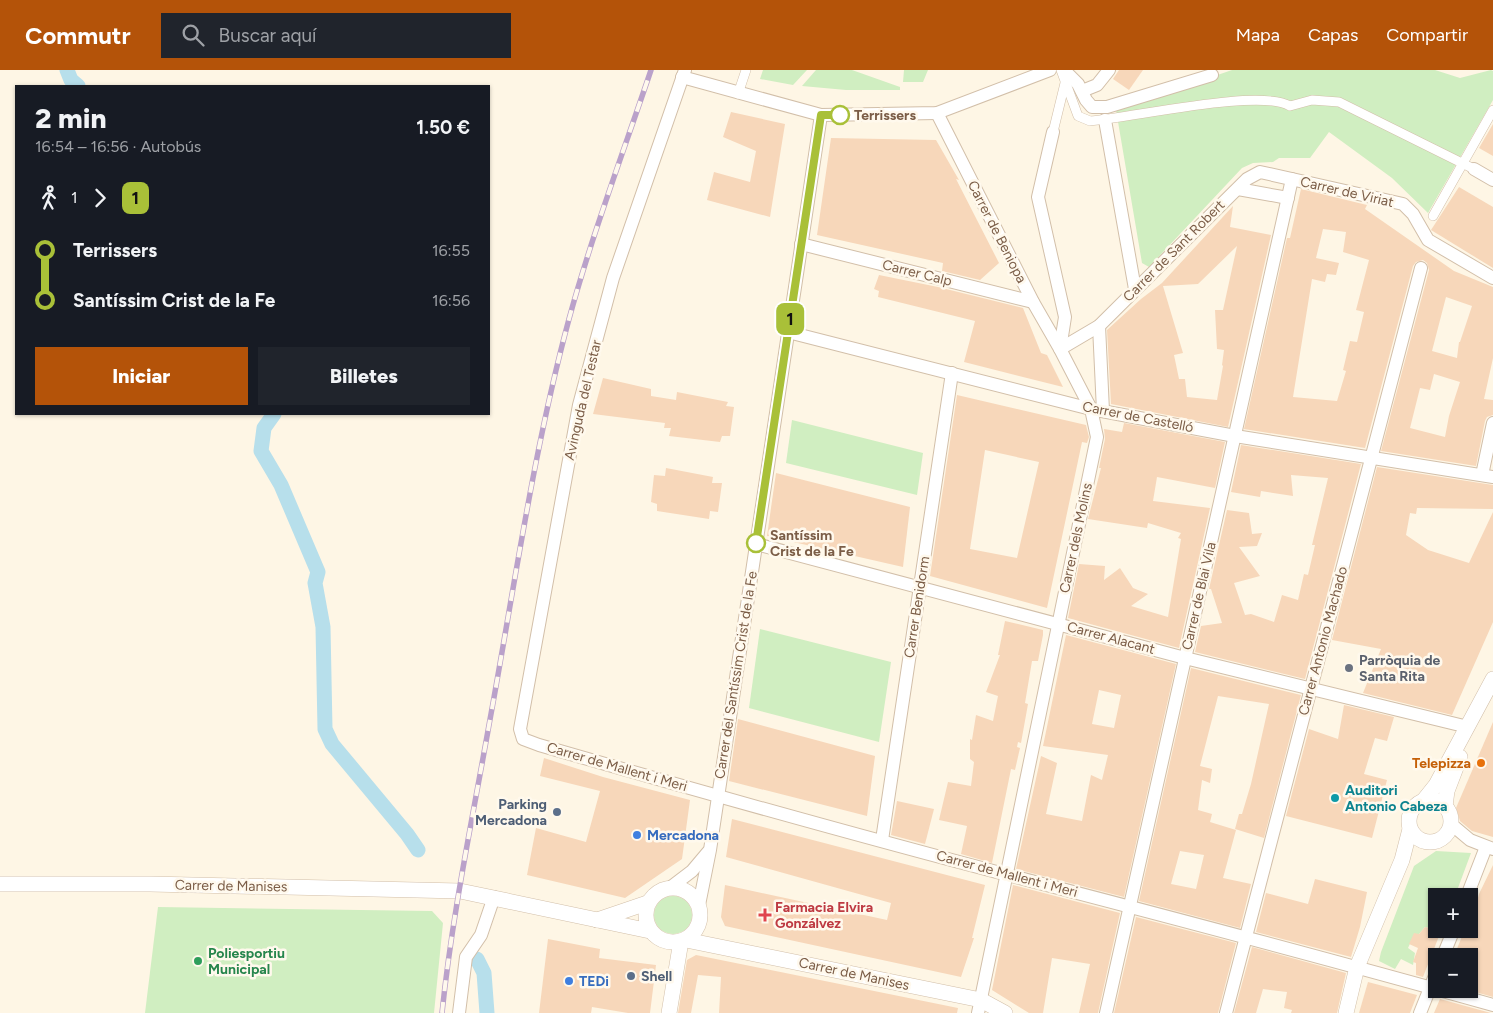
<!DOCTYPE html>
<html lang="es">
<meta charset="utf-8">
<style>
:root{--surface:#171b24;--page:#20242c;--text:#f1f3f6;--muted:#9ea1a6;--accent:#b45309}
body{margin:0;font-family:Figtree,sans-serif;background:var(--page);color:var(--text);height:100vh;display:flex;flex-direction:column;font-size:19px;white-space:nowrap}
*{box-sizing:border-box;margin:0}
p{font-size:16px;color:var(--muted)}
.icon{flex:none;width:28px;height:28px;fill:none;stroke:currentColor;stroke-width:2;stroke-linecap:round;stroke-linejoin:round}
.map{position:relative;flex:1;overflow:hidden}
.drawer{position:absolute;left:15px;top:15px;width:475px;height:330px;display:flex;flex-direction:column;background:var(--surface);border-radius:0px;box-shadow:0 1px 4px #0004}
.drawer>*{flex:none}
.badge{padding:0 10px;border-radius:8px;font-size:18px;line-height:32px}
.controls{position:absolute;left:1428px;top:818px;display:grid;gap:10px}
.controls a{display:grid;place-items:center;width:50px;height:50px;border-radius:0px;background:var(--surface);box-shadow:0 1px 4px #0004;font-size:25px}
.map>.badge{position:absolute;translate:-50% -50%;box-shadow:0 0 0 2px #fff}
.legs{display:flex;align-items:center;gap:8px;height:55px;padding:0 20px;font-size:16px}
.legs p{margin-inline-start:auto}
.head{display:flex;align-items:center;justify-content:space-between;height:85px;padding:0 20px}
h1{font-size:28px;font-weight:800;line-height:38px}
.primary-button{display:flex;gap:10px;margin-top:auto;padding:10px 20px}
.primary-button a{flex:1;height:58px;border-radius:0px;background:var(--accent);color:#fff;font-size:20px;font-weight:800;line-height:58px;text-align:center}
.primary-button a+a{background:var(--page);color:var(--text)}
ul{padding:0 20px;list-style:none}
li{display:flex;align-items:center;gap:18px;height:50px;font-size:19px}
li i{display:grid;place-items:center;width:8px;height:100%;margin:0 6px;background:currentColor}
li i::after{content:'';width:12px;height:12px;margin:-6px;border:4px solid;border-radius:50%;background:var(--surface)}
li p{margin-inline-start:auto}
li:first-child i{background:linear-gradient(#0000 50%,currentColor 0)}
li:last-child i{background:linear-gradient(currentColor 50%,#0000 0)}
header{display:flex;align-items:center;gap:30px;box-sizing:border-box;height:70px;padding:0 25px;background:var(--accent);color:#fff}
header strong{font-size:24px}
nav{display:flex;gap:28px;margin-inline-start:auto;font-size:18px}
.search{width:350px;height:45px;background:var(--page);display:flex;align-items:center;gap:12px;box-sizing:border-box;padding:0 18px;border-radius:0px;color:var(--muted);font-size:19px}
.map>svg:first-child{display:block}
.green{fill:#d0eec1}
.lines{fill:none;stroke-linecap:round;stroke-linejoin:round}
.canal{stroke:#b7dfeb;stroke-width:15}
.building{fill:#f7d7ba;fill-rule:evenodd}
.pedestrian-casing{stroke:#d2bfa9;stroke-width:10}
.minor-casing{stroke:#d2bfa9;stroke-width:14}
.tertiary-casing{stroke:#d2bfa9;stroke-width:16}
.pedestrian{stroke:#fff;stroke-width:9}
.minor{stroke:#fff;stroke-width:12}
.tertiary{stroke:#fff;stroke-width:15}
.rail-casing{stroke:#baa1ca;stroke-width:5.5}
.rail{stroke:#fff9ed;stroke-width:4;stroke-dasharray:11;stroke-linecap:butt}
.line-1-casing{stroke:#fff;stroke-width:11}
.line-1{stroke:#a9c038;stroke-width:8}
.stop-1-dot{fill:#fff;stroke:#a9c038;stroke-width:2.5}
.worship-dot{fill:#6b7280;stroke:#fff9ed;stroke-width:2}
.food-dot{fill:#e8710a;stroke:#fff9ed;stroke-width:2}
.culture-dot{fill:#0f9aa8;stroke:#fff9ed;stroke-width:2}
.service-dot{fill:#5c6f8a;stroke:#fff9ed;stroke-width:2}
.shop-dot{fill:#3f7fe0;stroke:#fff9ed;stroke-width:2}
.health-dot{fill:#e0444e;stroke:#fff9ed;stroke-width:2}
.leisure-dot{fill:#2e9e5b;stroke:#fff9ed;stroke-width:2}
.labels{text-anchor:middle;dominant-baseline:central;stroke-width:5;stroke-linejoin:round;paint-order:stroke}
.stop-label{font-size:14px;font-weight:bold;fill:#7b5d47;stroke:#fff9ed;text-anchor:start}
.street-label{font-size:14px;fill:#7b5d47;stroke:#fff9ed}
.worship-label{font-size:14px;font-weight:bold;fill:#5b616d;stroke:#fff9ed;text-anchor:start}
.food-label{font-size:14px;font-weight:bold;fill:#c56008;stroke:#fff9ed;text-anchor:end}
.culture-label{font-size:14px;font-weight:bold;fill:#0d838f;stroke:#fff9ed;text-anchor:start}
.service-label{font-size:14px;font-weight:bold;fill:#4e5e75;stroke:#fff9ed;text-anchor:end}
.shop-label{font-size:14px;font-weight:bold;fill:#366cbe;stroke:#fff9ed;text-anchor:start}
.health-label{font-size:14px;font-weight:bold;fill:#be3a42;stroke:#fff9ed;text-anchor:start}
.leisure-label{font-size:14px;font-weight:bold;fill:#27864d;stroke:#fff9ed;text-anchor:start}
</style>
<header>
<strong>Commutr</strong>
<div class="search"><svg class="icon" aria-label="search" viewBox="0 0 24 24"><circle cx="10" cy="10" r="6"/><path d="M15 15l6 6"/></svg>Buscar aquí</div>
<nav><a>Mapa</a><a>Capas</a><a>Compartir</a></nav>
</header>
<div class="map">
<svg width="1493" height="943" viewBox="0 0 1493 943">
<rect width="100%" height="100%" fill="#fef6e5"/>
<g class="green">
<path d="M763,0H807L793,15L760,9Z"/>
<path d="M816,0H852L900,17V20H846L802,16Z"/>
<path d="M904,0H928L923,12H903Z"/>
<path d="M1232,0H1435L1460,8L1491,0L1493,1V30L1428,143L1392,108L1329,62L1310,88H1279L1273,92L1253,93L1242,98L1149,197L1142,193L1116,40Z"/>
<path d="M792,350L923,383L917,425L786,393Z"/>
<path d="M760,559L891,592L879,672L749,638Z"/>
<path d="M1436,781L1471,783L1455,826H1436V859H1442L1441,861L1425,857L1419,864L1414,865L1408,878L1415,883L1413,895L1401,889L1395,899L1379,891L1381,882L1414,796Z"/>
<circle cx="673" cy="845" r="19"/>
<path d="M158,837L432,841L443,853L434,943H145Z"/>
</g>
<g class="lines">
<g class="canal">
<path d="M67,0L71,10L78,16"/>
<path d="M274,344L264,358L261,381L281,415L318,502L315,513L323,557L325,659L332,674L407,764L418,780"/>
<path d="M477,889L484,903L487,943"/>
</g>
</g>
<g class="building">
<path d="M1119,0H1143L1129,20L1113,9Z"/>
<path d="M731,42L785,54L770,147L707,130L714,102L750,112L756,81L723,67Z"/>
<path d="M1493,54V86L1479,78Z"/>
<path d="M831,68L936,70L959,110L956,109L999,193L980,210L942,201L943,193L817,165Z"/>
<path d="M1459,117L1493,137V198L1431,160Z"/>
<path d="M1301,119L1367,135L1365,139L1454,201L1493,217V288L1484,329L1493,330V345L1487,347L1485,351L1476,396L1381,381L1429,200L1427,193L1423,190L1416,192L1413,196L1365,378L1244,359L1287,168H1290ZM1323,159L1346,162L1343,182L1369,190L1356,240L1364,242L1357,272L1350,271L1343,300L1346,301L1337,331L1293,327L1312,209L1325,212L1327,204L1336,205L1339,193L1316,188ZM1446,227L1472,236L1460,272H1459L1457,288L1432,281ZM1434,304L1460,312L1449,346L1445,367L1410,358L1420,318L1430,320Z"/>
<path d="M1233,136L1230,157L1271,165L1228,357L1111,334L1107,260L1141,229L1162,213ZM1237,176L1223,240H1215L1217,279L1224,280L1222,295L1223,296L1217,330L1187,327L1185,309H1179L1174,285L1183,283L1163,216L1198,214Z"/>
<path d="M879,205L938,217L1023,238L1041,283L1047,285L1063,317L964,292L975,251L878,227L879,221L874,219Z"/>
<path d="M603,308L651,319V326L676,330L677,322L728,332L726,336L734,337L730,366H722L720,372L669,366L671,358H664L665,353L593,344Z"/>
<path d="M957,325L1086,355L1089,367L1087,373L1082,372L1047,538L930,506ZM985,380L1039,392L1017,488L970,479Z"/>
<path d="M1124,353L1225,372L1215,418L1157,407L1153,431L1210,438L1179,578L1068,548L1079,494L1105,496L1104,510L1120,498L1133,518L1148,524L1131,536L1168,547L1181,469L1178,468L1181,463L1148,453L1147,458L1088,449L1101,398H1099L1105,369L1104,359L1122,362Z"/>
<path d="M1241,375L1361,394L1305,609L1195,582L1201,556L1222,553L1211,519H1209L1227,440L1249,443L1252,464L1262,463L1257,476L1239,477L1260,506L1234,513L1245,545L1251,544L1274,552L1282,525L1298,530L1304,504L1308,505L1315,475H1312L1328,408L1291,405L1293,426L1261,421L1260,427L1231,422Z"/>
<path d="M1377,397L1493,415V439L1417,438L1416,444L1410,443L1406,465L1428,480L1469,493L1493,442V552L1452,645L1363,623L1381,579L1332,570Z"/>
<path d="M666,398L713,407L712,413H722L718,442L710,441L709,449L657,441V434L651,432L654,405L665,406Z"/>
<path d="M776,403L910,437L903,497L767,466Z"/>
<path d="M1005,551L1043,560V565L1038,591H1032L1025,633L1028,634L1021,673L1018,672L1017,677L1020,678L1015,700L1011,699L992,793L961,784L967,756L939,750L948,712L971,716L974,692L970,689V669L972,670L976,645L993,651L998,626L986,622L1000,585H998Z"/>
<path d="M1066,565L1176,594L1124,827L1016,799L1041,686L1057,693L1046,744L1082,751L1091,705L1102,710L1108,685L1043,676ZM1099,620L1121,625L1114,658L1092,654Z"/>
<path d="M1191,598L1301,625L1264,768L1235,759L1239,744H1242L1251,714L1269,634L1218,626L1200,696L1212,699L1210,713L1202,710L1198,740L1212,744L1210,752L1236,760L1223,808L1251,814L1240,858L1139,831ZM1180,781L1204,785L1196,819L1171,814Z"/>
<path d="M1344,635L1394,647L1387,671L1375,668L1364,704L1387,710L1372,768L1286,746L1309,659L1338,669Z"/>
<path d="M738,649L875,686L867,746L729,711Z"/>
<path d="M1493,652V767L1472,761L1460,751L1456,738Z"/>
<path d="M544,688L603,707L690,730L682,789L625,828L527,805L536,758L586,772L600,721L540,706Z"/>
<path d="M897,731L934,739L925,774L891,765Z"/>
<path d="M732,749L985,815L972,868H974L961,907L725,856L721,847L725,815L887,850L891,833L726,787Z"/>
<path d="M1493,795V927L1465,919H1469V886H1454L1465,859H1469V854H1471L1479,824Z"/>
<path d="M1315,809L1367,822L1360,857L1351,887L1256,862L1266,823L1308,834Z"/>
<path d="M1013,815L1120,843L1098,943H1079L1090,894L1052,888L1043,943H1029L992,920Z"/>
<path d="M1136,847L1236,873L1218,943H1114Z"/>
<path d="M1425,857L1441,861L1423,907L1416,905V893L1413,892L1418,878L1409,874L1414,863L1419,864Z"/>
<path d="M548,869L600,879L599,888L656,895L650,943H628L592,937L591,943H539Z"/>
<path d="M1252,877L1346,903L1337,943H1291L1292,940L1284,938L1287,922L1263,919L1256,943H1234Z"/>
<path d="M696,885L958,938L957,943H719L721,907L698,905L691,943H678L687,890Z"/>
<path d="M1368,912L1417,925L1410,943H1359Z"/>
<path d="M1440,929L1491,943H1493H1434Z"/>
</g>
<g class="lines">
<defs>
<g id="pedestrian">
<path d="M1061,0L1078,46L1090,51C1132,48 1259,18 1290,36L1312,30L1339,32L1474,99"/>
<path d="M738,24L746,0"/>
<path d="M1053,62L1065,13"/>
<path d="M1433,146L1493,40"/>
</g>
<g id="minor">
<path d="M685,0L613,208L579,335L520,659L523,669L539,675C695,720 851,764 1008,805C1170,847 1332,890 1493,935"/>
<path d="M1064,0L1078,14L1086,30L1092,37H1107L1212,5"/>
<path d="M682,7L821,45L937,43L1050,0"/>
<path d="M1082,21L1097,15L1109,0"/>
<path d="M937,43L1033,232L1060,279L1099,256L1247,109L1260,102L1403,134L1413,144L1428,170L1493,208"/>
<path d="M1105,50L1135,219"/>
<path d="M1474,99L1493,110"/>
<path d="M1238,119L1288,128"/>
<path d="M801,174L1033,232"/>
<path d="M1099,256L1103,341"/>
<path d="M788,262L1091,339L1235,366L1493,407"/>
<path d="M1482,405L1493,353"/>
<path d="M756,474L1185,588L1468,657"/>
<path d="M1451,754L1470,770L1493,779"/>
<path d="M882,770L952,303"/>
<path d="M671,817L692,801L708,782"/>
<path d="M1467,826L1486,777"/>
<path d="M699,835L710,780L821,45"/>
<path d="M1443,886L1454,859"/>
<path d="M459,943L466,887L481,865L494,827"/>
<path d="M978,943L1097,367L1091,339L1060,279L1065,247L1038,127L1053,62"/>
<path d="M1106,943L1292,109"/>
<path d="M1226,943L1421,198"/>
<path d="M1420,943L1436,903"/>
</g>
<g id="tertiary">
<circle cx="1430" cy="751" r="21"/>
<path d="M1424,730L1436,715L1493,609"/>
<path d="M1445,736L1447,721L1460,687"/>
<path d="M0,814H150L460,821L650,861"/>
<circle cx="673" cy="845" r="27"/>
<path d="M597,850L647,833"/>
<path d="M686,870L981,930L1005,943"/>
<path d="M669,943L681,871"/>
<path d="M1346,943L1357,897L1402,790L1410,759"/>
</g>
</defs>
<use href="#pedestrian" class="pedestrian-casing"/>
<use href="#minor" class="minor-casing"/>
<use href="#tertiary" class="tertiary-casing"/>
<use href="#pedestrian" class="pedestrian"/>
<use href="#minor" class="minor"/>
<use href="#tertiary" class="tertiary"/>
<defs>
<path id="rail" d="M442,943C452,846 472,751 489,655C514,520 533,382 569,249C592,165 623,83 651,0"/>
</defs>
<use href="#rail" class="rail-casing"/>
<use href="#rail" class="rail"/>
</g>
<g class="lines">
<defs>
<path id="line-1" d="M756,473L821,45H840"/>
</defs>
<use href="#line-1" class="line-1-casing"/>
<use href="#line-1" class="line-1"/>
</g>
<g class="stop-1-dot">
<circle cx="840" cy="45" r="9"/>
<circle cx="756" cy="473" r="9"/>
</g>
<circle class="worship-dot" cx="1349" cy="598" r="5"/>
<circle class="food-dot" cx="1481" cy="693" r="5"/>
<circle class="culture-dot" cx="1335" cy="728" r="5"/>
<g class="service-dot">
<circle cx="557" cy="742" r="5"/>
<circle cx="631" cy="906" r="5"/>
</g>
<g class="shop-dot">
<circle cx="637" cy="765" r="5"/>
<circle cx="569" cy="911" r="5"/>
</g>
<path class="health-dot" d="M762.5 837.5h5v5h5v5h-5v5h-5v-5h-5v-5h5z"/>
<circle class="leisure-dot" cx="198" cy="891" r="5"/>
<g class="labels">
<g class="stop-label">
<text x="854" y="45">Terrissers</text>
<text x="770" y="465">Santíssim<tspan x="770" dy="16">Crist de la Fe</tspan></text>
</g>
<g class="street-label">
<text transform="translate(1347 122) rotate(13)">Carrer de Viriat</text>
<text transform="translate(997 162) rotate(63)">Carrer de Beniopa</text>
<text transform="translate(1174 181) rotate(-45)">Carrer de Sant Robert</text>
<text transform="translate(917 203) rotate(14)">Carrer Calp</text>
<text transform="translate(583 330) rotate(-77)">Avinguda del Testar</text>
<text transform="translate(1138 347) rotate(11)">Carrer de Castelló</text>
<text transform="translate(1076 468) rotate(-78)">Carrer dels Molins</text>
<text transform="translate(1199 526) rotate(-77)">Carrer de Blai Vila</text>
<text transform="translate(917 537) rotate(-81)">Carrer Benidorm</text>
<text transform="translate(1111 568) rotate(15)">Carrer Alacant</text>
<text transform="translate(1323 571) rotate(-75)">Carrer Antonio Machado</text>
<text transform="translate(736 605) rotate(-81)">Carrer del Santíssim Crist de la Fe</text>
<text transform="translate(617 697) rotate(16)">Carrer de Mallent i Meri</text>
<text transform="translate(1007 804) rotate(15)">Carrer de Mallent i Meri</text>
<text transform="translate(231 816) rotate(1)">Carrer de Manises</text>
<text transform="translate(854 904) rotate(12)">Carrer de Manises</text>
</g>
<g class="worship-label">
<text x="1359" y="590">Parròquia de<tspan x="1359" dy="16">Santa Rita</tspan></text>
</g>
<g class="food-label">
<text x="1471" y="693">Telepizza</text>
</g>
<g class="culture-label">
<text x="1345" y="720">Auditori<tspan x="1345" dy="16">Antonio Cabeza</tspan></text>
</g>
<g class="service-label">
<text x="547" y="734">Parking<tspan x="547" dy="16">Mercadona</tspan></text>
<text x="641" y="906" text-anchor="start">Shell</text>
</g>
<g class="shop-label">
<text x="647" y="765">Mercadona</text>
<text x="579" y="911">TEDi</text>
</g>
<g class="health-label">
<text x="775" y="837">Farmacia Elvira<tspan x="775" dy="16">Gonzálvez</tspan></text>
</g>
<g class="leisure-label">
<text x="208" y="883">Poliesportiu<tspan x="208" dy="16">Municipal</tspan></text>
</g>
</g>
</svg>
<div class="controls">
<a>+</a>
<a>−</a>
</div>
<b class="badge" style="left:790px;top:249px;background:#a9c038;color:#111">1</b>
<section class="drawer">
<div class="head"><div><h1>2 min</h1><p>16:54 – 16:56 · Autobús</p></div><b>1.50 €</b></div>
<div class="legs"><svg class="icon" aria-label="walk" viewBox="0 0 24 24"><circle cx="13" cy="4" r="2"/><path d="M13 8l-2 6 4 7M11 14l-3 7M7 12l3-4h3l4 4"/></svg>1<svg class="icon" aria-label="forward" viewBox="0 0 24 24"><path d="M9 5l7 7-7 7"/></svg><b class="badge" style="background:#a9c038;color:#111">1</b></div>
<ul>
<li><i style="color:#a9c038"></i><b>Terrissers</b><p>16:55</p></li>
<li><i style="color:#a9c038"></i><b>Santíssim Crist de la Fe</b><p>16:56</p></li>
</ul>
<div class="primary-button"><a>Iniciar</a><a>Billetes</a></div>
</section>
</div>
